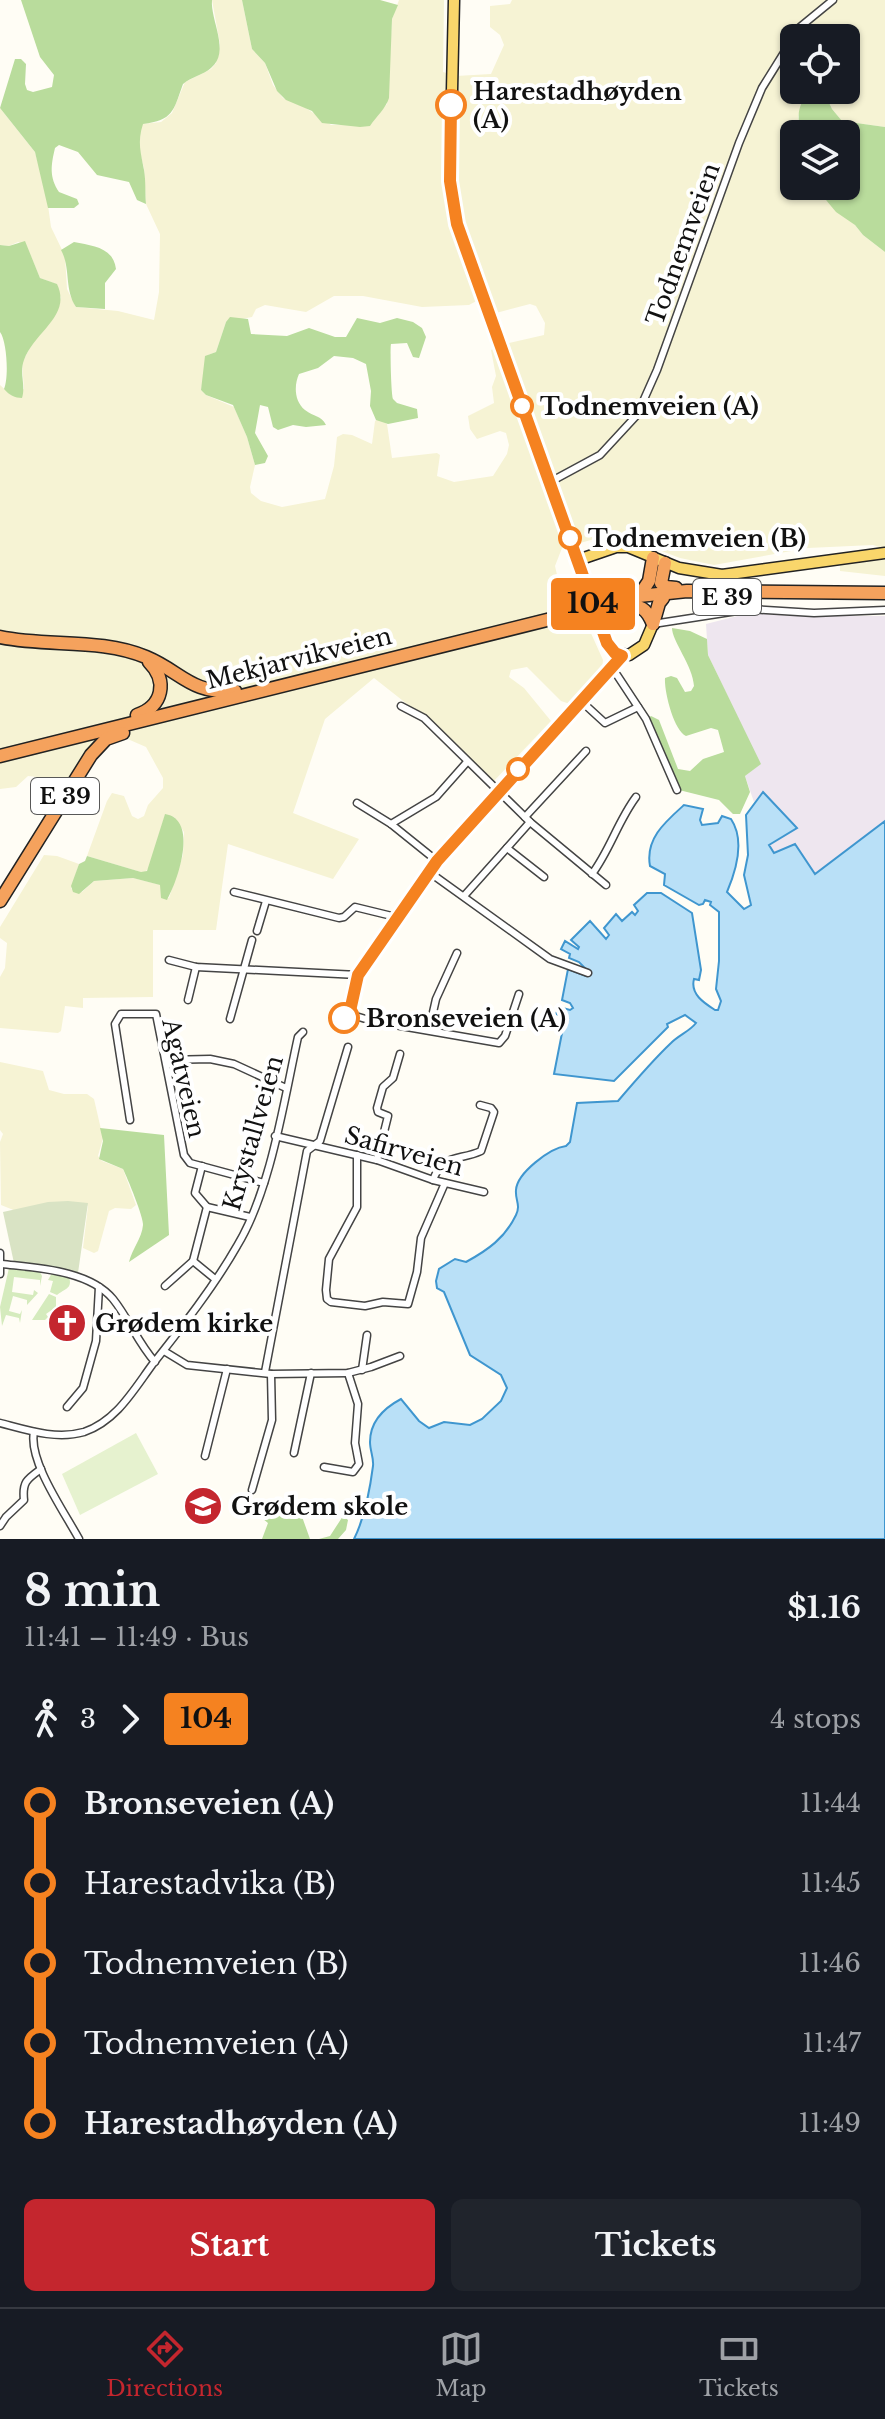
<!DOCTYPE html>
<meta charset="utf-8">
<style>
:root{--surface:#171b24;--page:#20242c;--text:#f1f3f6;--muted:#9ea1a6;--line:#363941;--accent:#c4262e}
body{margin:0;font-family:"Libre Baskerville",serif;background:var(--page);color:var(--text);height:100vh;display:flex;flex-direction:column;font-size:30px;white-space:nowrap}
*{box-sizing:border-box;margin:0}
p{font-size:26px;color:var(--muted)}
.icon{flex:none;width:44px;height:44px;fill:none;stroke:currentColor;stroke-width:2;stroke-linecap:round;stroke-linejoin:round}
.map{position:relative;height:1539px;overflow:hidden}
.drawer{display:flex;flex-direction:column;background:var(--surface);flex:1}
.drawer>*{flex:none}
.badge{padding:0 16px;border-radius:6px;font-size:28px;line-height:52px}
.controls{position:absolute;left:780px;top:24px;display:grid;gap:16px}
.controls a{display:grid;place-items:center;width:80px;height:80px;border-radius:12px;background:var(--surface);box-shadow:0 2px 6px #0004;font-size:40px}
.map>.badge{position:absolute;translate:-50% -50%;box-shadow:0 0 0 4px #fff}
.legs{display:flex;align-items:center;gap:12px;height:88px;padding:0 24px;font-size:26px}
.legs p{margin-inline-start:auto}
.headline{display:flex;align-items:center;justify-content:space-between;height:136px;padding:0 24px}
h1{font-size:44px;font-weight:700;line-height:60px}
.cta{display:flex;gap:16px;margin-top:auto;padding:16px 24px}
.cta a{flex:1;height:92px;border-radius:12px;background:var(--accent);color:#fff;font-size:32px;font-weight:700;line-height:92px;text-align:center}
.cta a+a{background:var(--page);color:var(--text)}
ul{padding:0 24px;list-style:none}
li{display:flex;align-items:center;gap:28px;height:80px;font-size:30px}
li i{display:grid;place-items:center;width:12px;height:100%;margin:0 10px;background:currentColor}
li i::after{content:'';width:20px;height:20px;margin:-10px;border:6px solid;border-radius:50%;background:var(--surface)}
li p{margin-inline-start:auto}
li:first-child i{background:linear-gradient(#0000 50%,currentColor 0)}
li:last-child i{background:linear-gradient(currentColor 50%,#0000 0)}
.menu{display:flex;justify-content:space-around;align-items:center;height:112px;border-top:2px solid var(--line);background:var(--surface);font-size:22px;color:var(--muted)}
.menu a{display:grid;justify-items:center;gap:4px}
.menu .active{color:var(--accent)}
.map>svg:first-child{display:block}
.industrial{fill:#eee6ef}
.farmland{fill:#f6f3d4;fill-rule:evenodd}
.green{fill:#d5ebbd}
.forest{fill:#b9dc9c}
.cemetery{fill:#d9e3c4}
.pitch{fill:#e6f2cf}
.water{fill:#b9e0f7;stroke:#3f96cf;stroke-width:2}
.lines{fill:none;stroke-linecap:round;stroke-linejoin:round}
.street-casing{stroke:#444;stroke-width:9}
.primary-casing{stroke:#222;stroke-width:13}
.highway-casing{stroke:#222;stroke-width:15}
.street{stroke:#fff;stroke-width:6}
.primary{stroke:#f9d66b;stroke-width:10}
.highway{stroke:#f5a25d;stroke-width:12}
.highway-bridge-casing{stroke:#222;stroke-width:15;stroke-linecap:butt}
.highway-bridge{stroke:#f5a25d;stroke-width:12}
.line-1-casing{stroke:#fff;stroke-width:18}
.line-1{stroke:#f58220;stroke-width:12}
.stop-1-dot{fill:#fff;stroke:#f58220;stroke-width:4}
.labels{text-anchor:middle;dominant-baseline:central;stroke-width:8;stroke-linejoin:round;paint-order:stroke}
.shield{fill:#fff;stroke:#585858;stroke-width:2}
.shield-label{font-size:22px;font-weight:bold;fill:#111}
.stop-label{font-size:24px;font-weight:bold;fill:#111;stroke:#fff;text-anchor:start}
.street-label{font-size:24px;fill:#111;stroke:#fff}
.poi-label{font-size:24px;font-weight:bold;fill:#111;stroke:#fff;text-anchor:start}
</style>
<div class="map">
<svg width="885" height="1539" viewBox="0 0 885 1539">
<rect width="100%" height="100%" fill="#fffdf5"/>
<path class="industrial" d="M749,613L794,616H885V821L815,874L770,849L769,845L797,828L763,792L754,802L745,776L760,764L708,655L706,624Z"/>
<g class="farmland">
<path d="M212,0H242L252,49L265,63L273,85L283,98L303,106L331,125H344L379,112L387,104L392,19L399,0H444L443,72L456,76L491,74L504,45L500,35L490,27V6L510,4L512,0H885V127L842,121L832,109L823,90H846V38H794V90H813L803,99L798,117L803,134H794V186H803L826,200L855,225L863,235L885,252V576L840,571V561L880,550L879,547L873,545L808,548L714,565L680,558L633,540L609,535L562,548L555,566L560,588L573,624L590,631L603,660L602,669L591,685L570,704L561,701L527,667L511,670L509,677L524,688L551,721L493,782L440,730L374,678L325,719L293,813L359,839L333,879L228,844L216,930H153V997L83,998V1008L65,1006L61,1031L58,1033L0,1028V977L5,968L7,943L0,938V927L44,855L57,856L79,864L71,889L82,892L94,881L133,878L161,885V895L169,898L183,855L184,832L174,817L165,815L149,868L144,873L87,856L107,801L112,793L124,796L132,816L138,819L144,816L148,805L163,788V778L146,747L123,737H117L102,751L84,777L72,781L28,776L16,787L0,789V385L11,395L24,389L22,363L34,340L45,328L61,298L56,284L40,278L26,245L18,242L9,246L0,245V108L35,152L46,191L51,227L65,256L67,289L76,307L118,311L154,320L159,292L160,234L146,204L144,168L138,146L139,136L142,124L161,122L172,113L185,82L211,69L216,63L220,44ZM334,296H363L422,307L469,305L482,298L496,313L530,304L536,306L545,323L544,335L500,345L491,350L496,376L492,387L494,403L468,416L470,429L477,439L500,431L506,433L509,445L507,454L493,476L454,482L437,476L440,455L437,453L392,458L387,424L378,419L375,421L372,444L352,435L343,434L337,437L334,466L325,499L282,507L261,501L251,493L250,487L255,465L247,437L234,407L206,395L201,390L208,355L216,352L226,322L252,317L256,309L265,305L306,312Z"/>
<path d="M0,1062L43,1071L49,1090L64,1094H87L94,1099L103,1138L98,1156L102,1161L123,1169L136,1205L131,1209L115,1208L109,1211L98,1251L94,1253L83,1248L88,1206L85,1204L53,1202L16,1211L1,1205L0,1142L3,1134L0,1130Z"/>
</g>
<g class="green">
<path d="M9,1268L40,1272L42,1276L40,1286V1280L14,1277L12,1292L33,1295L34,1290L38,1293L27,1305V1300L13,1296L9,1311L20,1314L22,1310L20,1323L19,1318L6,1315L2,1326L0,1307Z"/>
<path d="M52,1273L69,1277C73,1289 64,1289 57,1295L50,1292L53,1281L48,1280Z"/>
<path d="M49,1294L56,1297V1307L46,1314L48,1317L45,1320H32Z"/>
</g>
<g class="forest">
<path d="M21,0H212C210,20 231,52 211,68C203,75 191,77 183,84C173,112 173,120 143,124C137,142 141,153 144,170C146,182 145,193 146,204L137,200L129,182L97,175L78,152L59,145L55,148C51,165 49,177 59,192L77,199L79,204L74,208H48L35,152L0,108L15,59H21L26,64L25,84L27,90L33,92L52,87L54,75L40,57Z"/>
<path d="M242,0H380L398,5L392,19L389,98C386,108 376,117 370,126L360,127L322,123L312,111L286,100L277,91L265,63L252,49Z"/>
<path d="M813,90H823L832,109L842,121L885,127V252L863,235L855,225L836,212L826,200L803,186H846V134H803C795,117 798,101 813,90Z"/>
<path d="M25,241L40,278L57,284C72,316 35,331 24,360C19,373 26,385 22,398C15,398 9,395 4,389C9,378 7,341 0,332V245L9,246Z"/>
<path d="M74,242C93,246 113,247 116,269L105,283V309L76,307C64,289 71,268 61,250Z"/>
<path d="M230,317L248,319L251,334L287,336L309,328L335,337H346L357,318L380,323L397,318L413,322L422,328L426,337L419,358L413,357L407,343L391,344C390,348 391,393 393,399L397,403L417,409L418,418L388,424L376,420L370,406L371,391L366,364L353,358L334,356L318,368L299,374C294,385 294,401 305,410C314,417 321,415 326,425L306,427L293,425L278,430L273,427L268,407L260,405L255,433L268,456L265,463L255,465L247,437L233,405L206,395L201,390L205,356L216,352L226,322Z"/>
<path d="M672,628L690,631L707,639L708,655L761,764L745,776L750,792L740,814H733L719,800L679,790L656,733L647,719L651,716L659,720L678,769L690,771L703,759L724,752L718,730L711,728L686,736C674,731 664,692 665,678L671,676L677,678L685,692L691,691L694,686C693,666 672,641 672,628Z"/>
<path d="M165,814C199,819 178,881 167,900L161,898L160,885L133,878L94,881L79,894L73,892L71,886L79,864L85,861L87,856L141,872L147,871Z"/>
<path d="M100,1128L164,1135L169,1235L129,1262C132,1249 142,1238 143,1225C144,1218 127,1177 123,1169L99,1159L103,1141Z"/>
<path d="M248,1507L300,1511L310,1539H262L268,1523Z"/>
<path d="M343,1516L348,1520L346,1530L338,1539H319L330,1536Z"/>
</g>
<path class="cemetery" d="M68,1201L88,1203L78,1273L14,1263L3,1212L48,1202Z"/>
<path class="pitch" d="M136,1433L158,1474L80,1515L62,1474Z"/>
<path class="water" d="M763,792L797,828L769,845L774,853L795,844L815,874L885,821V1539H354C364,1519 370,1489 373,1466C374,1458 370,1451 370,1442C370,1422 384,1408 401,1399L419,1421L429,1428L444,1422L470,1425L482,1419L501,1401L507,1388L501,1375L470,1355L444,1292L437,1288L436,1281L439,1269L455,1259L466,1262C488,1250 505,1238 516,1215C521,1205 515,1200 516,1190C517,1173 550,1148 566,1146L570,1142L577,1103L618,1101C635,1081 652,1061 671,1043C679,1035 690,1031 696,1023L685,1015L667,1024L668,1027L614,1081L554,1074L562,1033L558,1031L557,1022H567L568,1019L556,1014L559,1007L570,1010L573,1008L570,1003L562,1000L568,969L586,976L589,972L579,962L569,958L570,954L561,949L565,941L578,949L579,947L571,940L590,921L606,939L609,935L604,928L616,914L622,921L632,912L635,915L638,911L634,905L647,893H661L692,913L701,970L699,980L694,979C690,994 704,1003 715,1010H718L721,1001L716,989L719,961V912L710,905L711,902L705,900L703,904L699,905L664,885L665,874L650,866C645,839 665,822 684,805L703,809L700,820L702,825L718,823L722,816L731,819C745,840 736,871 727,892L744,909L751,905L744,875L748,855L746,815Z"/>
<g class="lines">
<defs>
<g id="street">
<path d="M550,482L600,455L637,415L657,370L739,143L762,88L800,27L833,0"/>
<path d="M653,624L750,609L814,613L885,610"/>
<path d="M617,675L646,719L677,790"/>
<path d="M581,701L605,723L638,707"/>
<path d="M401,706L424,718L530,822L606,885"/>
<path d="M357,803L391,824L437,861"/>
<path d="M525,817L586,751"/>
<path d="M391,824L436,797L467,762"/>
<path d="M507,848L544,877"/>
<path d="M429,872L550,959L588,973"/>
<path d="M592,874C610,850 618,821 636,797"/>
<path d="M234,892L339,918L344,917L355,907L396,917"/>
<path d="M464,896L530,822"/>
<path d="M257,931L266,901"/>
<path d="M169,960L196,967L358,975"/>
<path d="M188,1000L196,967"/>
<path d="M349,1014L372,1021L499,1043L505,1036L519,994"/>
<path d="M344,1018L350,1011L358,975L437,861L616,665L622,656"/>
<path d="M230,1019L252,940"/>
<path d="M429,1030L436,999L457,953"/>
<path d="M166,1060L210,1059L234,1064L286,1088"/>
<path d="M130,1120L115,1024L121,1014H156L184,1155L190,1163L264,1183"/>
<path d="M275,1136L377,1160L433,1180L484,1192"/>
<path d="M357,1155V1207L329,1259L326,1290L327,1299L331,1302L365,1306L383,1302L408,1304L417,1272L421,1238L445,1183"/>
<path d="M377,1160L388,1116L378,1112L377,1108L383,1087L393,1078L400,1054"/>
<path d="M202,1166L195,1193L207,1207"/>
<path d="M433,1180C443,1153 459,1161 481,1151L494,1112L491,1108L480,1105"/>
<path d="M0,1253V1274"/>
<path d="M193,1261L207,1207L250,1217"/>
<path d="M2,1264C37,1268 89,1270 113,1299C129,1319 138,1343 155,1362"/>
<path d="M165,1286L193,1261L215,1279"/>
<path d="M164,1351L187,1365L271,1374L348,1373L371,1367L400,1356"/>
<path d="M362,1370L367,1335"/>
<path d="M265,1372L307,1151L320,1141L348,1047"/>
<path d="M67,1407L83,1388L96,1341L99,1287"/>
<path d="M0,1423C27,1430 56,1440 84,1432C116,1421 133,1391 152,1365C182,1327 213,1288 237,1246C271,1190 284,1100 298,1037L303,1032"/>
<path d="M34,1432C28,1461 65,1513 79,1539"/>
<path d="M294,1453L311,1373"/>
<path d="M205,1456L227,1369"/>
<path d="M324,1467L353,1472L359,1464L355,1443L358,1404L348,1373"/>
<path d="M252,1490L272,1420L271,1374"/>
<path d="M0,1526L6,1517L24,1500C22,1482 27,1479 41,1469"/>
</g>
<g id="primary">
<path d="M454,0L450,181L457,224L607,643L615,653L629,655L644,645L653,624"/>
<path d="M578,560L616,547H628L679,568L722,575L885,553"/>
</g>
<g id="highway">
<path d="M665,563L661,583L666,587L676,588"/>
<path d="M639,596L649,581L653,558"/>
<path d="M608,605L639,596L687,591L885,593"/>
<path d="M623,605C641,606 646,607 653,624"/>
<path d="M653,624L659,603L663,598"/>
<path d="M0,637C48,647 101,638 146,657C182,672 190,694 235,691"/>
<path d="M137,715C163,706 168,681 149,662"/>
<path d="M0,756L579,612"/>
<path d="M0,901L91,755L106,739L123,733"/>
</g>
</defs>
<use href="#street" class="street-casing"/>
<use href="#primary" class="primary-casing"/>
<use href="#highway" class="highway-casing"/>
<use href="#street" class="street"/>
<use href="#primary" class="primary"/>
<use href="#highway" class="highway"/>
<defs>
<path id="highway-bridge" d="M579,612L608,605"/>
</defs>
<use href="#highway-bridge" class="highway-bridge-casing"/>
<use href="#highway-bridge" class="highway-bridge"/>
</g>
<g class="lines">
<defs>
<path id="line-1" d="M344,1018L350,1011L358,975L437,861L622,656L615,653L607,643L457,224L450,181L451,105"/>
</defs>
<use href="#line-1" class="line-1-casing"/>
<use href="#line-1" class="line-1"/>
</g>
<defs>
<symbol id="church-disc" viewBox="-11 -11 22 22"><circle r="9.5" fill="#c4262e" stroke="#fff"/><path d="M-1.2-6h2.4v3.5h3.3v2.4h-3.3V6h-2.4V-.1h-3.3v-2.4h3.3Z" fill="#fff"/></symbol>
<symbol id="school-disc" viewBox="-11 -11 22 22"><circle r="9.5" fill="#c4262e" stroke="#fff"/><path d="M0-5L7-2L0 1L-7-2ZM-4 1L0 2.5L4 1V4Q0 6-4 4Z" fill="#fff"/></symbol>
</defs>
<g fill-rule="evenodd">
<use href="#church-disc" x="45" y="1301" width="44" height="44"/>
<use href="#school-disc" x="181" y="1484" width="44" height="44"/>
</g>
<g class="stop-1-dot">
<circle cx="451" cy="105" r="14"/>
<circle cx="522" cy="406" r="10"/>
<circle cx="570" cy="538" r="10"/>
<circle cx="518" cy="769" r="10"/>
<circle cx="344" cy="1018" r="14"/>
</g>
<g class="labels">
<g class="shield">
<rect x="693" y="579" width="68" height="36" rx="6"/>
<rect x="31" y="778" width="68" height="36" rx="6"/>
</g>
<g class="shield-label">
<text x="727" y="597">E 39</text>
<text x="65" y="796">E 39</text>
</g>
<g class="stop-label">
<text x="473" y="91">Harestadhøyden<tspan x="473" dy="28">(A)</tspan></text>
<text x="540" y="406">Todnemveien (A)</text>
<text x="588" y="538">Todnemveien (B)</text>
<text x="366" y="1018">Bronseveien (A)</text>
</g>
<g class="street-label">
<text transform="translate(683 244) rotate(-70)">Todnemveien</text>
<text transform="translate(299 658) rotate(-14)">Mekjarvikveien</text>
<text transform="translate(184 1078) rotate(77)">Agatveien</text>
<text transform="translate(253 1133) rotate(-74)">Krystallveien</text>
<text transform="translate(404 1151) rotate(16)">Safirveien</text>
</g>
<g class="poi-label">
<text x="95" y="1323">Grødem kirke</text>
<text x="231" y="1506">Grødem skole</text>
</g>
</g>
</svg>
<div class="controls">
<a><svg class="icon" aria-label="locate" viewBox="0 0 24 24"><circle cx="12" cy="12" r="6"/><path d="M12 2v4M12 18v4M2 12h4M18 12h4"/></svg></a>
<a><svg class="icon" aria-label="layers" viewBox="0 0 24 24"><path d="M12 4l9 5-9 5-9-5zM3 14l9 5 9-5"/></svg></a>
</div>
<b class="badge" style="left:593px;top:604px;background:#f58220;color:#111">104</b>
</div>
<section class="drawer">
<div class="headline"><div><h1>8 min</h1><p>11:41 – 11:49 · Bus</p></div><b>$1.16</b></div>
<div class="legs"><svg class="icon" aria-label="walk" viewBox="0 0 24 24"><circle cx="13" cy="4" r="2"/><path d="M13 8l-2 6 4 7M11 14l-3 7M7 12l3-4h3l4 4"/></svg>3<svg class="icon" aria-label="forward" viewBox="0 0 24 24"><path d="M9 5l7 7-7 7"/></svg><b class="badge" style="background:#f58220;color:#111">104</b><p>4 stops</p></div>
<ul>
<li><i style="color:#f58220"></i><b>Bronseveien (A)</b><p>11:44</p></li>
<li><i style="color:#f58220"></i><span>Harestadvika (B)</span><p>11:45</p></li>
<li><i style="color:#f58220"></i><span>Todnemveien (B)</span><p>11:46</p></li>
<li><i style="color:#f58220"></i><span>Todnemveien (A)</span><p>11:47</p></li>
<li><i style="color:#f58220"></i><b>Harestadhøyden (A)</b><p>11:49</p></li>
</ul>
<div class="cta"><a>Start</a><a>Tickets</a></div>
</section>
<nav class="menu">
<a class="active"><svg class="icon" aria-label="directions" viewBox="0 0 24 24"><path d="M12 3l9 9-9 9-9-9zM9 14v-3h6M13 9l2 2-2 2"/></svg>Directions</a>
<a><svg class="icon" aria-label="map" viewBox="0 0 24 24"><path d="M3 6l6-2 6 2 6-2v14l-6 2-6-2-6 2zM9 4v14M15 6v14"/></svg>Map</a>
<a><svg class="icon" aria-label="tickets" viewBox="0 0 24 24"><path d="M3 7h18v10H3zM15 7v10"/></svg>Tickets</a>
</nav>
